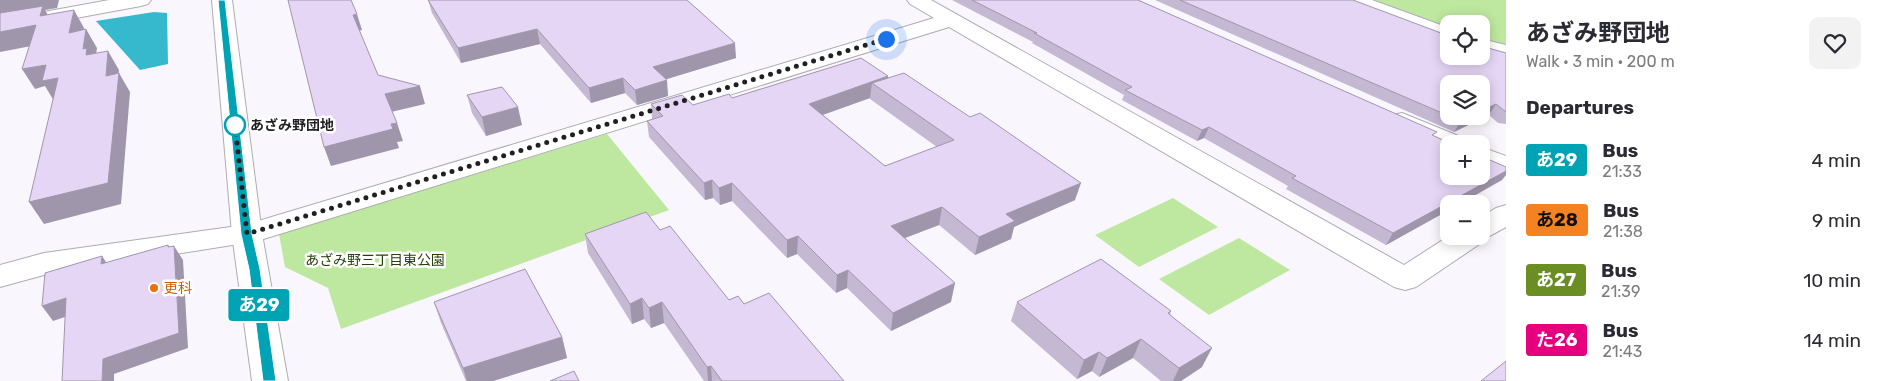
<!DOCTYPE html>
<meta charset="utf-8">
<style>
:root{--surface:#fff;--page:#f2f2f3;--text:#2b2b33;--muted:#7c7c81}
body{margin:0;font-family:Rubik,"Noto Sans JP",sans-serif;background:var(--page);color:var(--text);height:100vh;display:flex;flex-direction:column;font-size:19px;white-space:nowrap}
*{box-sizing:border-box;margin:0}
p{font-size:16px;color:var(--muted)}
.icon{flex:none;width:28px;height:28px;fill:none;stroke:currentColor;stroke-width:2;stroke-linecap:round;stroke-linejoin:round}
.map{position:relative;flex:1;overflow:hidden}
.sheet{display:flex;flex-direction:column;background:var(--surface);width:375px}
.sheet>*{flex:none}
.badge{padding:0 10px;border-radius:4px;font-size:18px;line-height:32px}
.tools{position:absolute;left:1440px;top:15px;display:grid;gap:10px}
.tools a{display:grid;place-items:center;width:50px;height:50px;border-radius:10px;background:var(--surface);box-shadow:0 2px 12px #0003;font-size:25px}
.you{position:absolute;width:25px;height:25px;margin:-12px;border:4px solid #fff;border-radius:50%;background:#1a73e8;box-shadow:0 0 0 8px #1a73e833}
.map>.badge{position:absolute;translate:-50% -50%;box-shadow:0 0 0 2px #fff}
h2{padding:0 20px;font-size:19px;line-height:45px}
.round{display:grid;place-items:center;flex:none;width:52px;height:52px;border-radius:10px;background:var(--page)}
.summary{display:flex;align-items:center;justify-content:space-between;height:85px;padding:0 20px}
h1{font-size:24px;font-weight:700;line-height:38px}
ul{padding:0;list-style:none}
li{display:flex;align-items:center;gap:15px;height:60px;padding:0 20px}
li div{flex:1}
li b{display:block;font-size:19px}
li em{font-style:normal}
li .badge{min-width:55px;font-weight:700;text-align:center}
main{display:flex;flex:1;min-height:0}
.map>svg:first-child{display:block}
.green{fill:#bee89f}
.water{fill:#37b9cd}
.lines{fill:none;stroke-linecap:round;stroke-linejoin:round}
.street-casing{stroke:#aeabb3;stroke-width:2}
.secondary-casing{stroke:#aeabb3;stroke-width:2}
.street{fill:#fff;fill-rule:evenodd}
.secondary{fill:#fff;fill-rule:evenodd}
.wall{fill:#c5b8d3;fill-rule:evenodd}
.shaded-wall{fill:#a096ac}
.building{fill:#e5d6f5;stroke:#a096ac}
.line{fill:#00a3b4;stroke:#fff}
.walk{stroke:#211f22;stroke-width:5;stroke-dasharray:0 9}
.stop-dot{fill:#fff;stroke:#00a3b4;stroke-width:2.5}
.food-dot{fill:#e8710a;stroke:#fff;stroke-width:2}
.labels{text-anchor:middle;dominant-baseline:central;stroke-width:5;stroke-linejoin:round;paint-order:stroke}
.stop-label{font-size:14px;font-weight:bold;fill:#211f22;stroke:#fff;text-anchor:start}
.park-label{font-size:14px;fill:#26400a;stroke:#fff}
.food-label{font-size:14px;fill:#c56008;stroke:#fff;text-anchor:start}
</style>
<main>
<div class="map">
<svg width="1506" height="381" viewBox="0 0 1506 381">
<rect width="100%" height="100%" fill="#faf6fe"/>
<g class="green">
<path d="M1367,0H1506V45L1481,39V24H1449V29Z"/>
<path d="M607,134L669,210L341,329L328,288L285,267L279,234Z"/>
<path d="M1173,198L1218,227L1139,267L1095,235Z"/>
<path d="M1239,238L1290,270L1209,315L1159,279Z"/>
</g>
<path class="water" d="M154,12L167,13L168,64L140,70L96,21Z"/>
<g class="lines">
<defs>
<g id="street">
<path d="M907,0H931L1404,265L1449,236H1481V217L1496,208L1506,205V227L1484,239L1481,243L1416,287L1405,290L1394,287L949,27L257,241L44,275L0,287V265L44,253L245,225L934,18L910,4Z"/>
<path d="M1344,0H1372L1449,28V41L1347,4Z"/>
<path d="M1481,39L1506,45V57L1481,51Z"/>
<path d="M1402,113L1466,139L1470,144H1449V150L1393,125L1390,120L1393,115Z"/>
<path d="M1481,147L1506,156V174L1481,165Z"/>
</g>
<g id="secondary">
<path d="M109,0H151L148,4L141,6L0,32V20Z"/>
<path d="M212,0H232L262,234L288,381H252L232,234Z"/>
</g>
</defs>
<use href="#street" class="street-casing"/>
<use href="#secondary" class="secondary-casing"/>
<use href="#street" class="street"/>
<use href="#secondary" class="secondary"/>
</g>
<g class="wall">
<path d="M428,0L736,58L666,79L668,96L637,105L625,93L591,103L540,44L461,63L432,13Z"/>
<path d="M952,0H1138L1435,137L1502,180L1449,204V210L1386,245L1286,189L1288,186L1204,138L1197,141L1122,100L1124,95L1032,43L1033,42Z"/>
<path d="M1155,0H1353L1449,56L1506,53V124L1498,123L1489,115L1454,132ZM1449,84L1481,116H1449Z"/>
<path d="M888,76V78L1075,200L1014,227L1011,239L975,255L939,225L905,238L951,302L891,331L847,288L836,293L797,254L787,258L732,201L720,205L713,198L705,200L649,137L647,121L652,119L651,104L693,105L732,98ZM870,98V99L937,147L885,166L823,115Z"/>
<path d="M467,95L522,125L486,136L472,113Z"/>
<path d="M660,230L729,300L744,304L844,381H704L664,323L651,328L644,319L632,324L588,253L585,234Z"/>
<path d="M434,302L562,337L567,358L493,381H466L441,323Z"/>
<path d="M1017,302L1171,311L1170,314L1202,367L1181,381H1161L1133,358L1099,377L1092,371L1077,379L1011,321Z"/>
</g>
<g class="shaded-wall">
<path d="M0,0H59L57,8L45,10L53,24L40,16L0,18Z"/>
<path d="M74,10L84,28L80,51L69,33Z"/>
<path d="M357,14L362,30L359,31L353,15Z"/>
<path d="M36,25L47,43L0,52V32Z"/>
<path d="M86,29L97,48L95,61L97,74L83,49Z"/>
<path d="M537,29L540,44L461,63L458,48Z"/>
<path d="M735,43L736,58L654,83L653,67Z"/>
<path d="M108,51L119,70L116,95L106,76Z"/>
<path d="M46,65L58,78L54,101L45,86L35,89L22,69Z"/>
<path d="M119,73L130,92L121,204L44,224L29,202Z"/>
<path d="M888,76L886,92L872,83L870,98L808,120L809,104Z"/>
<path d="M623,78L625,93L591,103L589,88Z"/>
<path d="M667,80L668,96L637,105L635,90Z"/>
<path d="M420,86L425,104L391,112L385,94Z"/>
<path d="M1496,104L1489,115L1454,132L1461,121L1471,116H1481V111Z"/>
<path d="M518,107L522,125L486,136L482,117Z"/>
<path d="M397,123L403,141L397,142L399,148L331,166L324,147L391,124Z"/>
<path d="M1209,127L1204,138L1197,141L1202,130Z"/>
<path d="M1506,171V175L1502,180L1460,204H1449V210L1386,245L1393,233Z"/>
<path d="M712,180L713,198L705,200L704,183Z"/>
<path d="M732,183V201L720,205L719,188Z"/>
<path d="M1081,183L1075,200L1014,227L1011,239L975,255L979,237L1006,214Z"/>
<path d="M942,207L939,225L889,244L891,226Z"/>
<path d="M798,236L797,254L787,258V240Z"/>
<path d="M168,245L175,256L174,246L183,260L188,348L114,374V381H102L103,359L168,247Z"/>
<path d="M102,256L112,271L101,264Z"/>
<path d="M848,270L847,288L836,293L837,275Z"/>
<path d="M955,283L951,302L891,331L893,313Z"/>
<path d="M66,298L77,313L53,321L42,306Z"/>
<path d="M642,298L644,319L632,324L630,304Z"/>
<path d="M662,302L664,323L651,328L649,308Z"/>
<path d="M562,337L567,358L493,381H467L463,368Z"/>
<path d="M1141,339L1133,358L1099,377L1107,358Z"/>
<path d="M1212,348L1202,367L1181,381H1173L1179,368Z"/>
<path d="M1099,352L1092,371L1077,379L1084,360Z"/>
<path d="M711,366L712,381H708L707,367Z"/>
</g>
<g class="building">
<path d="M288,0H351L357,14L353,15L378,75L420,86L385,94L397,123L391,124L393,129L324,147Z"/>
<path d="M428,0H687L735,43L653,67L667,80L635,90L623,78L589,88L537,29L458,48Z"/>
<path d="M972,0H1138L1437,132L1432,135L1452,144H1449V176H1481V156L1506,167V171L1393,233L1292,178L1296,176L1209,127L1202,130L1125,90L1132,87L1034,33H1037Z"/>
<path d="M1180,0H1353L1449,36V56H1481V46L1506,53V112L1496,104L1481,111V84H1449V116Z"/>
<path d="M43,6L40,16L74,10L69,33L86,29L83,49L87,48L86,55L108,51L106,76L119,73L108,183L29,202L58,78L42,81L46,65L22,69L36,25L0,32V13Z"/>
<path d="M861,58L888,76L809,104L885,166L954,140L872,83L904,73L970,117L980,113L1081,183L1006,214L1015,221L979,237L942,207L891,226L955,283L893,313L848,270L837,275L798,236L787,240L732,183L719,188L712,180L704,183L647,121L663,116L651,104L682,95L693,105L729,94L732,98Z"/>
<path d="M502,87L518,107L482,117L467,95Z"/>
<path d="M1450,116H1471L1461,121Z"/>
<path d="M646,212L660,230L670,226L729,300L738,296L744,304L769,293L844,381H722L711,366L707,367L662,302L649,308L642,298L630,304L585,234Z"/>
<path d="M168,245V247L174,246L179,333L103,359L102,381H62L66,298L42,306L45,273L102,256L101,264Z"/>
<path d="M1101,259L1171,311L1168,313L1175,319L1212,348L1179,368L1141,339L1107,358L1099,352L1084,360L1017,302Z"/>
<path d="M525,269L562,337L463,368L434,302Z"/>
<path d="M1506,361V381H1481Z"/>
<path d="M574,371L579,381H550Z"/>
</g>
<path class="line" d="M218,0H225L252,234L260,269L276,381H263L249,269L241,234Z"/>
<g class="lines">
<path class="walk" d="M235,125L247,234L886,39"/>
</g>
<circle class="stop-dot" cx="235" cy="125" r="10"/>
<circle class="food-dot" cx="154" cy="288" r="5"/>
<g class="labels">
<g class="stop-label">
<text x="250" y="125">あざみ野団地</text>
</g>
<g class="park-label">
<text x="375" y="260">あざみ野三丁目東公園</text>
</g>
<g class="food-label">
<text x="164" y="288">更科</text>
</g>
</g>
</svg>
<div class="tools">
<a><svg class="icon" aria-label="locate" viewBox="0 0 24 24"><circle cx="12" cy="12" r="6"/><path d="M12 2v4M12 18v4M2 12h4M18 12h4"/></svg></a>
<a><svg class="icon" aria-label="layers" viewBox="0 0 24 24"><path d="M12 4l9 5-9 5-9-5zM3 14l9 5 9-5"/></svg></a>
<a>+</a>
<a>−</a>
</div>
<div class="you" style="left:886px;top:39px"></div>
<b class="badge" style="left:259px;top:305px;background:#00a3b4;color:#fff">あ29</b>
</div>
<section class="sheet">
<div class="summary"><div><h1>あざみ野団地</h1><p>Walk · 3 min · 200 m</p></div><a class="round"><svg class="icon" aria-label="heart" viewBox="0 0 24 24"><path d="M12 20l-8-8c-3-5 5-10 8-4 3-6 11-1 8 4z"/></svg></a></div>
<h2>Departures</h2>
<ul>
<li><span class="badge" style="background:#00a3b4;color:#fff">あ29</span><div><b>Bus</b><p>21:33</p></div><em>4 min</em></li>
<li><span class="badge" style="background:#f58220;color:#111">あ28</span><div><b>Bus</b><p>21:38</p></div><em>9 min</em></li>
<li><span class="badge" style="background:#6b8e23;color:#fff">あ27</span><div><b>Bus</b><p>21:39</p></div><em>10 min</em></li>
<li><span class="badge" style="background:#e6007e;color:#fff">た26</span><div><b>Bus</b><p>21:43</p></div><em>14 min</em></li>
</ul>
</section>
</main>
